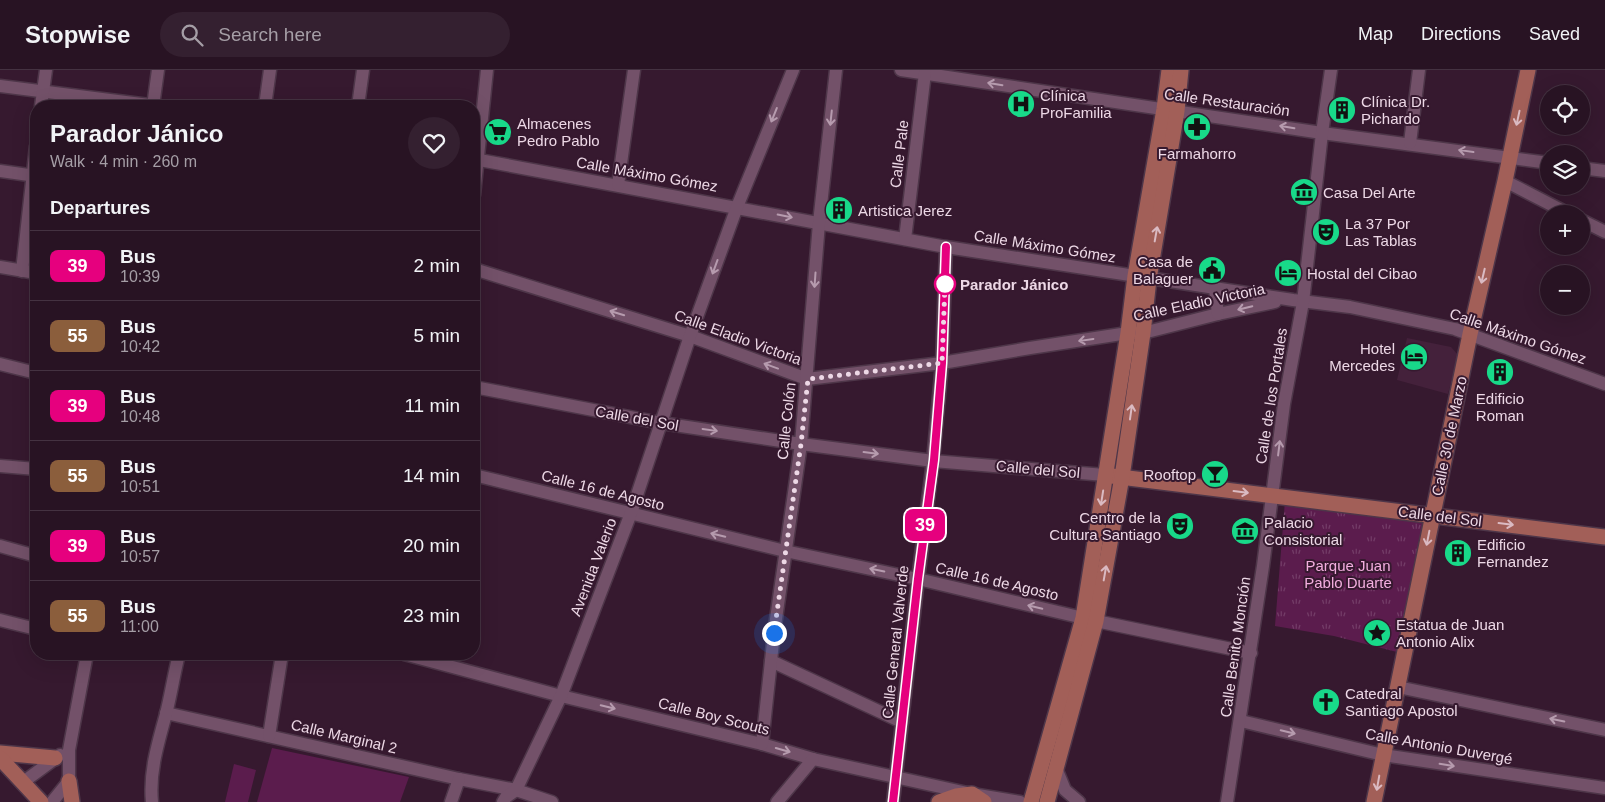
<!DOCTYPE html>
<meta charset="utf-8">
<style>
:root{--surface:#281323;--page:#342030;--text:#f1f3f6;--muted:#a59ea6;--line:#443241}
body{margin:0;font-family:Helvetica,sans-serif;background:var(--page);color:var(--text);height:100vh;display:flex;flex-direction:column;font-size:19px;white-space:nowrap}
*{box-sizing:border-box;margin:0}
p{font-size:16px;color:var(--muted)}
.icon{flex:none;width:28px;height:28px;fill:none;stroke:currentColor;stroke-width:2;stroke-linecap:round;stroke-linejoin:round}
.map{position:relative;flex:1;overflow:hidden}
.side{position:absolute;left:30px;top:30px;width:450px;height:560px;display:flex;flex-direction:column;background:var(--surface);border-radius:20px;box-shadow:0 5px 20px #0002,0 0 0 1px var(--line)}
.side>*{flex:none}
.badge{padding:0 10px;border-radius:8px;font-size:18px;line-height:32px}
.fabs{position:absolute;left:1540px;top:15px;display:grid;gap:10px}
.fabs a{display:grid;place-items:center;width:50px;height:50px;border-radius:50%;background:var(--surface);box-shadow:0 5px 20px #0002,0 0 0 1px var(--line);font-size:25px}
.you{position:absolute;width:25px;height:25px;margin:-12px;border:4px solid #fff;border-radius:50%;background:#1a73e8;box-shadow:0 0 0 8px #1a73e833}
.map>.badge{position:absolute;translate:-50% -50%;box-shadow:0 0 0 2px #fff}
h2{padding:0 20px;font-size:19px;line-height:45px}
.round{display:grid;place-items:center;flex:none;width:52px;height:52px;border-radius:26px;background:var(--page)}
.summary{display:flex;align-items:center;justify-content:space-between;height:85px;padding:0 20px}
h1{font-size:24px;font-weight:600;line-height:38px}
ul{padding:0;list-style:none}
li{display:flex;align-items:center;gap:15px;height:70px;padding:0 20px;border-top:1px solid var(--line)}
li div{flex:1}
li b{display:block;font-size:19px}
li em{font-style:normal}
li .badge{min-width:55px;font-weight:700;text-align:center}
header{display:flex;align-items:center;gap:30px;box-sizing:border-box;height:70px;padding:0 25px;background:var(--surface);border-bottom:1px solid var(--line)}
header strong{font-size:24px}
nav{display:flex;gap:28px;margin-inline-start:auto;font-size:18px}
.search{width:350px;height:45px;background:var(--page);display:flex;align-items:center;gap:12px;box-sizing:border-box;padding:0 18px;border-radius:28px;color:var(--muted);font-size:19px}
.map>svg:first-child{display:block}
.built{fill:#44213b}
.park{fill:url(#park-tufts)}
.pitch{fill:#5b1c4d}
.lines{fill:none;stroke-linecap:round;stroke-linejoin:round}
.minor-casing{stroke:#4e3649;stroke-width:15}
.major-casing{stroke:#4e3649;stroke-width:18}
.minor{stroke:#735169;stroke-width:12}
.major{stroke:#a25f58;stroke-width:15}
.oneway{stroke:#b69bae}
.oneway2{stroke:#dabac2}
.line-casing{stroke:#fff;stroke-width:11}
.line{stroke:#e6007e;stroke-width:8}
.walk{stroke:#edd8e6;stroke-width:5;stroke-dasharray:0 9}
.stop-dot{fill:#fff;stroke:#e6007e;stroke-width:2.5}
.labels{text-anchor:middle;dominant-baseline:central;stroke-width:4;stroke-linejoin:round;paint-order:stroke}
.poi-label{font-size:15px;fill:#edd8e6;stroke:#36192f;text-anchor:start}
.street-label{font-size:15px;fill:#edd8e6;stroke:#36192f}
.stop-label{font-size:15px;font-weight:bold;fill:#edd8e6;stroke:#36192f;text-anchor:start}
.park-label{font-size:15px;fill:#f3aedf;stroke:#36192f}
</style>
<header>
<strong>Stopwise</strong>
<div class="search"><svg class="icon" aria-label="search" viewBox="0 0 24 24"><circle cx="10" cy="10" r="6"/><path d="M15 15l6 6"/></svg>Search here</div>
<nav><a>Map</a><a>Directions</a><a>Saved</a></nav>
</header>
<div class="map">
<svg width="1605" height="732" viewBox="0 0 1605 732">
<defs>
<pattern id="park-tufts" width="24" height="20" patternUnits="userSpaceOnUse" patternTransform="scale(1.25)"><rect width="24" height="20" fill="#5b1c4d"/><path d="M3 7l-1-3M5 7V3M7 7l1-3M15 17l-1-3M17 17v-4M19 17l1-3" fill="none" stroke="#733c67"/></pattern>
</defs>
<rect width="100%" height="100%" fill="#36192f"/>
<path class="built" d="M1407,268L1451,277L1458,285L1448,324L1397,310Z"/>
<path class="park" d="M1285,431L1416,446L1424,455L1401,583L1334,566L1275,556Z"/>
<g class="pitch">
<path d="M272,678L409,707L400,732H257Z"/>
<path d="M234,694L256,700L248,732H225Z"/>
</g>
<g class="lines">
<defs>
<g id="minor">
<path d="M901,0L1322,63L1549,93"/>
<path d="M0,16L157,36"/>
<path d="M41,36L46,0"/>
<path d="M153,36L158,0"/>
<path d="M265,36L270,0"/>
<path d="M358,36L363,0"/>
<path d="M1410,73L1419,0"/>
<path d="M474,89L946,177L1293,230L1350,237L1455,259L1605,314"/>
<path d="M1581,98L1605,101"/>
<path d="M0,101L36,106"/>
<path d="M1505,111L1569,144"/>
<path d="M618,115L634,0"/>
<path d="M474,125L487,0"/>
<path d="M1581,150L1605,162"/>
<path d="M905,169L925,3"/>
<path d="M0,197L36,203"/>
<path d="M474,199L690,266L807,309L942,293L1030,278L1128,263H1143L1218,244L1275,232"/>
<path d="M22,201L36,76"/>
<path d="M1215,219L1218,244"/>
<path d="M0,294L36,303"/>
<path d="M474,317L661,353L801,374L933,391L1105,405"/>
<path d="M0,396L36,399"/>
<path d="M474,405L785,481L918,509L1096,551L1251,583"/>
<path d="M0,476L36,486"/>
<path d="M0,550L36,559"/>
<path d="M404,584L561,626L762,674L813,689L972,724L1020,732"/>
<path d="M771,591L902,652"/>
<path d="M1398,617L1605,660"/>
<path d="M166,643L459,709L516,720L552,732"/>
<path d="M1241,651L1383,685L1605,718"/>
<path d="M269,666L282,584"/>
<path d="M762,674L774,563L801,374L819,153L836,0"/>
<path d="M1056,698L1065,720L1079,732"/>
<path d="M22,713L60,685"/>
<path d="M52,732L69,711V680L87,584"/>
<path d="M152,732C149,702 158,673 166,644C171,624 174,604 179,584"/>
<path d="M451,732L459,709"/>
<path d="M503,732L506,727L516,720L561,626L631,443L690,266L737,137L793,0"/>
<path d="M777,732L813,689"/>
<path d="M893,732L918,509L933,391L942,293L946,177"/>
<path d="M1227,732L1263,496L1284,334L1303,232L1322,63L1331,0"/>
</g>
<g id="major">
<path d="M1112,406L1605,467"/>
<path d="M0,683L55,688"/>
<path d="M0,688L41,732"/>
<path d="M69,711L72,732"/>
<path d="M939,732L956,726L972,724L984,732"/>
<path d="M1031,732L1083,548L1128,263L1135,206L1164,39L1169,0"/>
<path d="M1047,732L1096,551L1122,407L1143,263L1149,209L1177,41L1181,0"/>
<path d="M1374,732L1470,264L1505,111L1528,0"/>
</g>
</defs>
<use href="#minor" class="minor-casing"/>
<use href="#major" class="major-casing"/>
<use href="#minor" class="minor"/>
<use href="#major" class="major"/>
</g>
<defs><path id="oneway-shaft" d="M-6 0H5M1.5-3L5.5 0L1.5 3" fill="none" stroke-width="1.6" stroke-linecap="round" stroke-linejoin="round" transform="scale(1.25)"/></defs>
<g class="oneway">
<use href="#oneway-shaft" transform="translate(995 14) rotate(-171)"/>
<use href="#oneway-shaft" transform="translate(774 45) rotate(112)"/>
<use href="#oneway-shaft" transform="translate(831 48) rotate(96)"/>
<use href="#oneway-shaft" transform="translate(1287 57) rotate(-171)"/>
<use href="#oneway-shaft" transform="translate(1466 81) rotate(-172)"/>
<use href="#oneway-shaft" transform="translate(785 146) rotate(11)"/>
<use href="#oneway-shaft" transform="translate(715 197) rotate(110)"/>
<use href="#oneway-shaft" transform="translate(815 210) rotate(94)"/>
<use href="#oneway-shaft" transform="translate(1245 238) rotate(167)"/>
<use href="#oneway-shaft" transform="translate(617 243) rotate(-163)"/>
<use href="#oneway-shaft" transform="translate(1086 270) rotate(172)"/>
<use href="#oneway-shaft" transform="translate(771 296) rotate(-160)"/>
<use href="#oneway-shaft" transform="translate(710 360) rotate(8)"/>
<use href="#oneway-shaft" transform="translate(1279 378) rotate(-83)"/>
<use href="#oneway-shaft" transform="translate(871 383) rotate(7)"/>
<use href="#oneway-shaft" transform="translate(718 465) rotate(-166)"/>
<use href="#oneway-shaft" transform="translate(877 500) rotate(-168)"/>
<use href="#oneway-shaft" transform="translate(1035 537) rotate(-167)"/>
<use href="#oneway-shaft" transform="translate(608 637) rotate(14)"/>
<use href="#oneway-shaft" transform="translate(1557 650) rotate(-168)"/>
<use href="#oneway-shaft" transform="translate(1288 662) rotate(13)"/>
<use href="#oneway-shaft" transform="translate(783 680) rotate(16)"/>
<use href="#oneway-shaft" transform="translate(1447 695) rotate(9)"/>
</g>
<g class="oneway2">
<use href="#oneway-shaft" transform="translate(1518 48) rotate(102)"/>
<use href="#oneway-shaft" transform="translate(1156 164) rotate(-80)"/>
<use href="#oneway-shaft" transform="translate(1483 206) rotate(103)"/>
<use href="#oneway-shaft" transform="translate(1131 342) rotate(-82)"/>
<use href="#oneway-shaft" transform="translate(1241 422) rotate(7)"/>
<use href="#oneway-shaft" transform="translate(1102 428) rotate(99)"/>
<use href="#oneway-shaft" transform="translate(1506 454) rotate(7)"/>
<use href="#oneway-shaft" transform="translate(1428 468) rotate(101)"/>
<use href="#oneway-shaft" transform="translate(1105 503) rotate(-80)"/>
<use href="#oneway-shaft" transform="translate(1378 713) rotate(100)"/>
</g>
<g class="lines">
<defs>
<path id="line" d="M893,732L918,509L934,390L942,293L946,177"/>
</defs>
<use href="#line" class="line-casing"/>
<use href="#line" class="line"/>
<path class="walk" d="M774,563L801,374L808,309L942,293L945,214"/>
</g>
<defs>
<symbol id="hospital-disc" viewBox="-11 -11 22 22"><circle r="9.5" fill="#18d989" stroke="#36192f"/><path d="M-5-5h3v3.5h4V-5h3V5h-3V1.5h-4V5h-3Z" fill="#111"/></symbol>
<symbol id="building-disc" viewBox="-11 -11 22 22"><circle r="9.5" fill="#18d989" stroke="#36192f"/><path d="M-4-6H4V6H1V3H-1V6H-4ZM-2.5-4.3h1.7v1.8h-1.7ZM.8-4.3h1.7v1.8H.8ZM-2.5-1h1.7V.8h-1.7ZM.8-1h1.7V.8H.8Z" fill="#111"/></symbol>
<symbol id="pharmacy-disc" viewBox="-11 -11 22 22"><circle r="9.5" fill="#18d989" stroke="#36192f"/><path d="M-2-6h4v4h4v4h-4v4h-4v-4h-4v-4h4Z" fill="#111"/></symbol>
<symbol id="supermarket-disc" viewBox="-11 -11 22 22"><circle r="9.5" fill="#18d989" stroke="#36192f"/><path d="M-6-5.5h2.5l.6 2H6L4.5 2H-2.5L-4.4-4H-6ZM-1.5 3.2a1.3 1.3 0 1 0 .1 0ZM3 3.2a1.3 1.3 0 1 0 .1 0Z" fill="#111"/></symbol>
<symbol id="museum-disc" viewBox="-11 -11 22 22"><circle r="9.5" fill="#18d989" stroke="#36192f"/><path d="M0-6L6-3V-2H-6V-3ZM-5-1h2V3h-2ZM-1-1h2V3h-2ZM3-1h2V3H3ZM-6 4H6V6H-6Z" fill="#111"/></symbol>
<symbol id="theatre-disc" viewBox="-11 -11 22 22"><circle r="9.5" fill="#18d989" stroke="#36192f"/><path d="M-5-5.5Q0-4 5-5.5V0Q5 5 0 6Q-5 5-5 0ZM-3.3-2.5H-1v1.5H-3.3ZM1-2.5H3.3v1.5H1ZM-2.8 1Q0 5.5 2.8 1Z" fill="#111"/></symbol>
<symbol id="civic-disc" viewBox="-11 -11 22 22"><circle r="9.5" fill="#18d989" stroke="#36192f"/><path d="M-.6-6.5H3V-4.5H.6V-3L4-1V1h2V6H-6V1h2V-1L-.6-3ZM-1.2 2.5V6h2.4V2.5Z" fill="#111"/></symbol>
<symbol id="hotel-disc" viewBox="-11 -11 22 22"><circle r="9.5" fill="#18d989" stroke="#36192f"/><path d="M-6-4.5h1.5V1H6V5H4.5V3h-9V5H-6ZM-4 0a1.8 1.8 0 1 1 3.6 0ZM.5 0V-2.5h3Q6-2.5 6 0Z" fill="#111"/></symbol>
<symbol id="bar-disc" viewBox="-11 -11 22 22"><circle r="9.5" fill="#18d989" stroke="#36192f"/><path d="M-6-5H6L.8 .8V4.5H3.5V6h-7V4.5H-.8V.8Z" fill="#111"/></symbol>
<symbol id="sight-disc" viewBox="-11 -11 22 22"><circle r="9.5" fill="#18d989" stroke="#36192f"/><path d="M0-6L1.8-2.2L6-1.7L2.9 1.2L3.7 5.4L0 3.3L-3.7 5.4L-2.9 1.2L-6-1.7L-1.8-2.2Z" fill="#111"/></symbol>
<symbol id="church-disc" viewBox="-11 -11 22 22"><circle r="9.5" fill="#18d989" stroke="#36192f"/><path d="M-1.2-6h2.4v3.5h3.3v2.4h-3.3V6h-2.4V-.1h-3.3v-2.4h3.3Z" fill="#111"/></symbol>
</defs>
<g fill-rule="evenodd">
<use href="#hospital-disc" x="1005" y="18" width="32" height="32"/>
<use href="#building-disc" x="1326" y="24" width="32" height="32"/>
<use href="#pharmacy-disc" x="1181" y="41" width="32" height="32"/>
<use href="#supermarket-disc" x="482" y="46" width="32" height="32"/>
<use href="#museum-disc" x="1288" y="106" width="32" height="32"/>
<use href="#building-disc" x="823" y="124" width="32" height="32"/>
<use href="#theatre-disc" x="1310" y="146" width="32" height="32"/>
<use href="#civic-disc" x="1196" y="184" width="32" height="32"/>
<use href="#hotel-disc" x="1272" y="187" width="32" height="32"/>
<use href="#hotel-disc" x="1398" y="271" width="32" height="32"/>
<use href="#building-disc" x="1484" y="286" width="32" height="32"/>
<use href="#bar-disc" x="1199" y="388" width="32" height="32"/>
<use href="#theatre-disc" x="1164" y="440" width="32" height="32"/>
<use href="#museum-disc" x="1229" y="445" width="32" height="32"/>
<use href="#building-disc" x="1442" y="467" width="32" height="32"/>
<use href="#sight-disc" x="1361" y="547" width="32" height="32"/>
<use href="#church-disc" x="1310" y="616" width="32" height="32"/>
</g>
<circle class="stop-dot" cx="945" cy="214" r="10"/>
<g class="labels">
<g class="poi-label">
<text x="1040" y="25">Clínica<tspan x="1040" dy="17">ProFamilia</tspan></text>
<text x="1361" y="31">Clínica Dr.<tspan x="1361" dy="17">Pichardo</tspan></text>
<text x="517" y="53">Almacenes<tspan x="517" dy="17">Pedro Pablo</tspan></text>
<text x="1197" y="83" text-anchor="middle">Farmahorro</text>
<text x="1323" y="122">Casa Del Arte</text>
<text x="858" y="140">Artistica Jerez</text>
<text x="1345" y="153">La 37 Por<tspan x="1345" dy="17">Las Tablas</tspan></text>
<text x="1193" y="191" text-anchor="end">Casa de<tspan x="1193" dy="17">Balaguer</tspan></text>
<text x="1307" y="203">Hostal del Cibao</text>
<text x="1395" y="278" text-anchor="end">Hotel<tspan x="1395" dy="17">Mercedes</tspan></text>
<text x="1500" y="328" text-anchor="middle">Edificio<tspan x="1500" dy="17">Roman</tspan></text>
<text x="1196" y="404" text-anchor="end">Rooftop</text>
<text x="1161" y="447" text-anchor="end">Centro de la<tspan x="1161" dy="17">Cultura Santiago</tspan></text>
<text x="1264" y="452">Palacio<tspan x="1264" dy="17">Consistorial</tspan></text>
<text x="1477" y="474">Edificio<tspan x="1477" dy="17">Fernandez</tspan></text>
<text x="1396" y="554">Estatua de Juan<tspan x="1396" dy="17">Antonio Alix</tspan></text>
<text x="1345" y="623">Catedral<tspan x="1345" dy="17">Santiago Apostol</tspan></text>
</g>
<g class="street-label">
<text transform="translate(1227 32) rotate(8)">Calle Restauración</text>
<text transform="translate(899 84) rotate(-83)">Calle Pale</text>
<text transform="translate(647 104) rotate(10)">Calle Máximo Gómez</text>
<text transform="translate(1045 176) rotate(9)">Calle Máximo Gómez</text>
<text transform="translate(1199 232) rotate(-12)">Calle Eladio Victoria</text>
<text transform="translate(1518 266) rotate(19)">Calle Máximo Gómez</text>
<text transform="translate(738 267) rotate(20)">Calle Eladio Victoria</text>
<text transform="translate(1271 326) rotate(-81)">Calle de los Portales</text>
<text transform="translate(637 348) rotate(10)">Calle del Sol</text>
<text transform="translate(786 351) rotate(-84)">Calle Colón</text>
<text transform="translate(1449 366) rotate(-78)">Calle 30 de Marzo</text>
<text transform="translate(1038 399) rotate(5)">Calle del Sol</text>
<text transform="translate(603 420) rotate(14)">Calle 16 de Agosto</text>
<text transform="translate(1440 446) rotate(7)">Calle del Sol</text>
<text transform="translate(593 497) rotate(-69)">Avenida Valerio</text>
<text transform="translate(997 511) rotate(13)">Calle 16 de Agosto</text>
<text transform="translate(895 572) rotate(-84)">Calle General Valverde</text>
<text transform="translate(1235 577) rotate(-82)">Calle Benito Monción</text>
<text transform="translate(714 646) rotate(14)">Calle Boy Scouts</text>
<text transform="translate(344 666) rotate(13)">Calle Marginal 2</text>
<text transform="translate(1439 676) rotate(10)">Calle Antonio Duvergé</text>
</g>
<g class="stop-label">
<text x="960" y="214">Parador Jánico</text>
</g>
<g class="park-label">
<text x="1348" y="495">Parque Juan<tspan x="1348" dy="17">Pablo Duarte</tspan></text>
</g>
</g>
</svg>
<div class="fabs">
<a><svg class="icon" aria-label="locate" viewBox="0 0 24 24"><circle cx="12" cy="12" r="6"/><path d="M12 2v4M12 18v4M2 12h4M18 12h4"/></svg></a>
<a><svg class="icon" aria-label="layers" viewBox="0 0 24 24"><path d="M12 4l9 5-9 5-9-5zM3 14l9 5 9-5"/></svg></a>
<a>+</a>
<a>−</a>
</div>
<div class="you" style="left:774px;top:563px"></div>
<b class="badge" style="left:925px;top:455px;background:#e6007e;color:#fff">39</b>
<section class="side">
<div class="summary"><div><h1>Parador Jánico</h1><p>Walk · 4 min · 260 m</p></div><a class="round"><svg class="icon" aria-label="heart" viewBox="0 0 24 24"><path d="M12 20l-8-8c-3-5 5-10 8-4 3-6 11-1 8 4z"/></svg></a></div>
<h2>Departures</h2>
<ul>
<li><span class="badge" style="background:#e6007e;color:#fff">39</span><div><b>Bus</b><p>10:39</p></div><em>2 min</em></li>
<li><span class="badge" style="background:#8b5e3c;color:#fff">55</span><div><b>Bus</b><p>10:42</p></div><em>5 min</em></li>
<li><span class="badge" style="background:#e6007e;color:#fff">39</span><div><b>Bus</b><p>10:48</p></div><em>11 min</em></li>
<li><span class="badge" style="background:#8b5e3c;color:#fff">55</span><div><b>Bus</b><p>10:51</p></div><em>14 min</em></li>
<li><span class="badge" style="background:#e6007e;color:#fff">39</span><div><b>Bus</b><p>10:57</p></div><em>20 min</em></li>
<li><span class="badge" style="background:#8b5e3c;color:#fff">55</span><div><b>Bus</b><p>11:00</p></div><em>23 min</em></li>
</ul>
</section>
</div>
